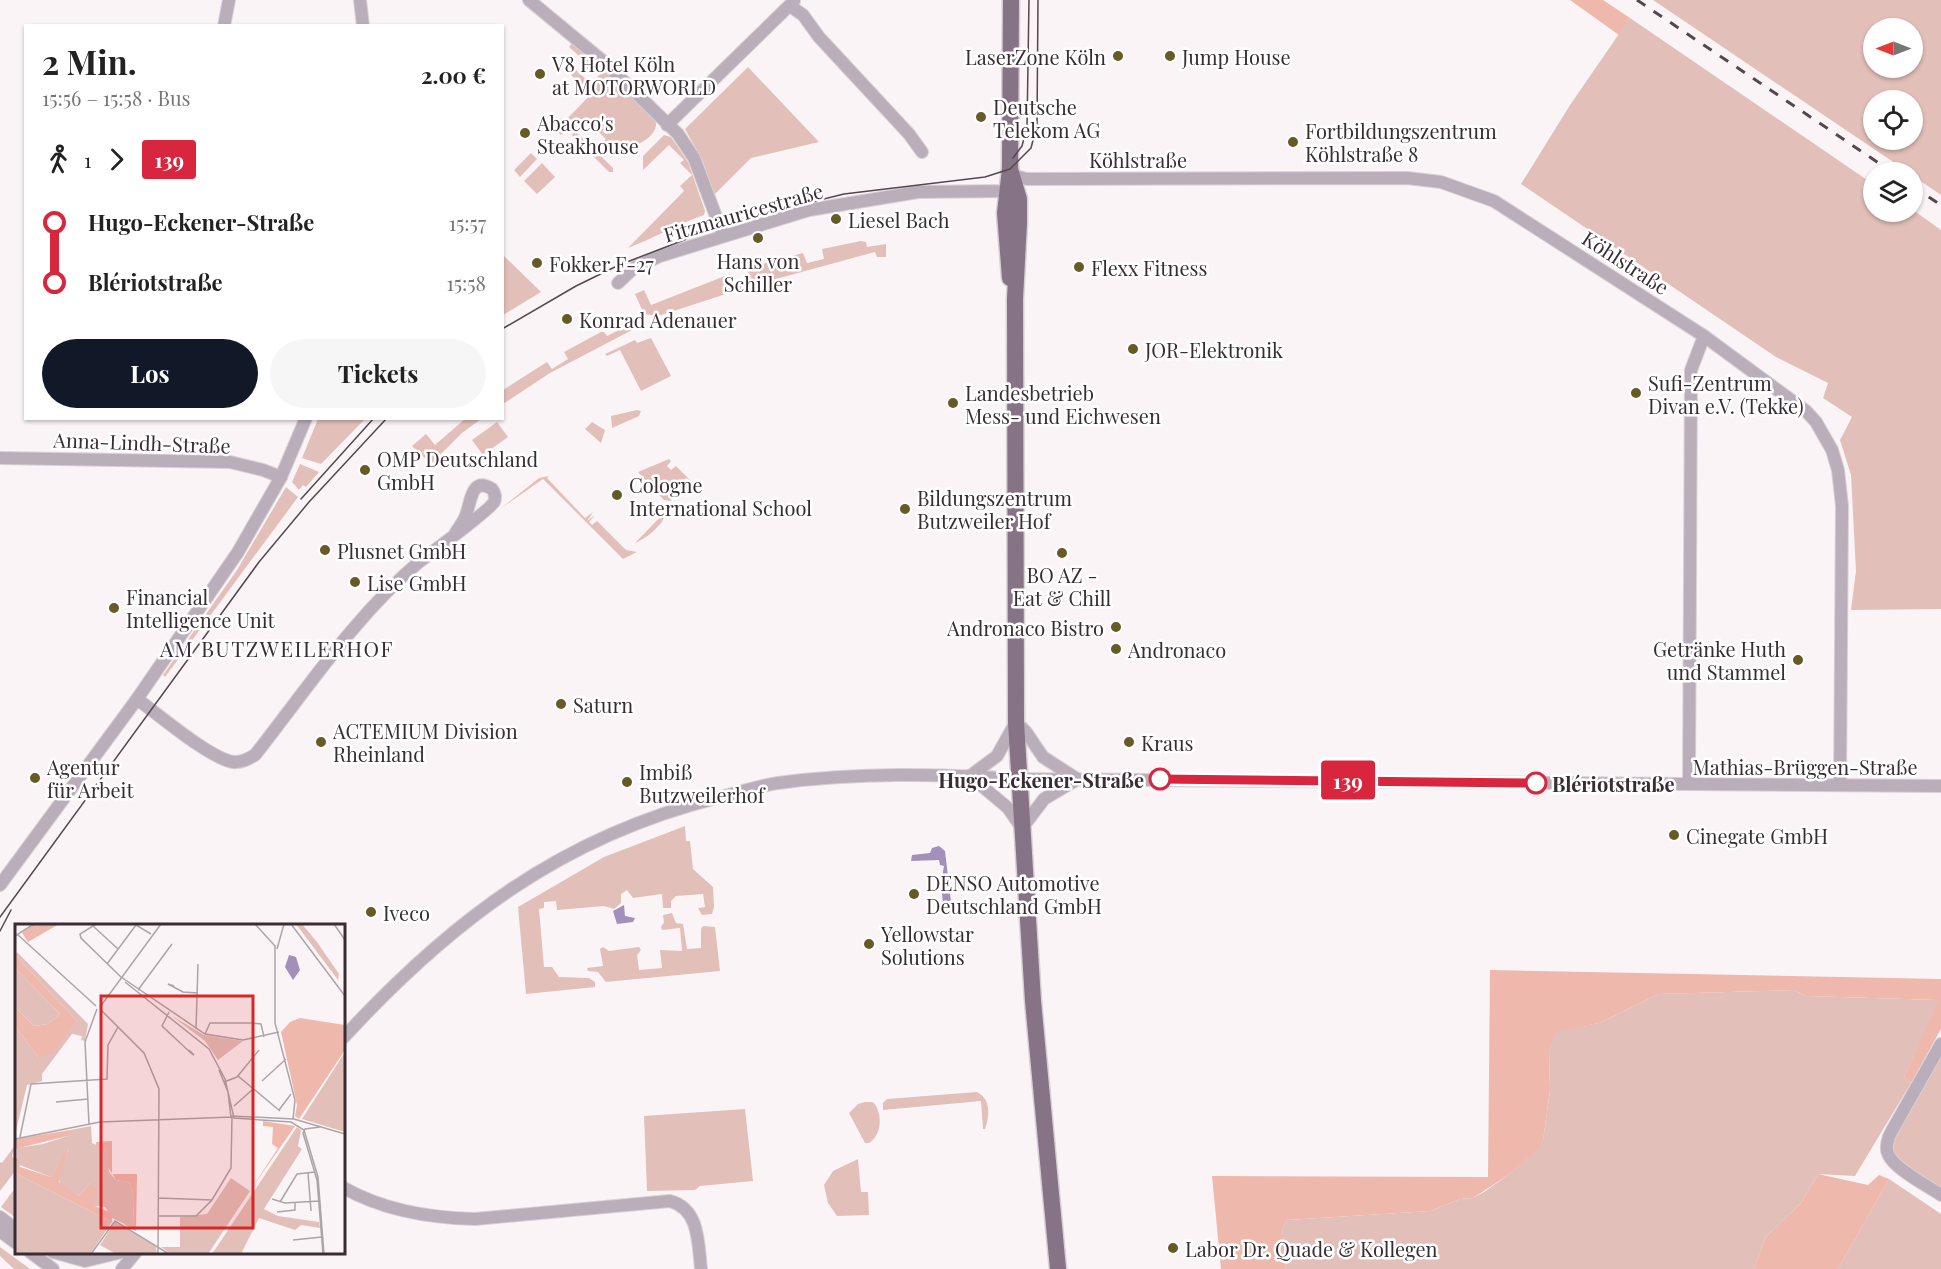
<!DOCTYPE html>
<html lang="de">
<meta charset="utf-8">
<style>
:root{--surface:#fff;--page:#f6f6f6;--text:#222;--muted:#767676;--accent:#111827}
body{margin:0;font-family:"Playfair Display",serif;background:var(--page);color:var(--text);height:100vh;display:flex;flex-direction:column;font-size:22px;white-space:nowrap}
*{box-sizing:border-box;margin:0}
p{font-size:20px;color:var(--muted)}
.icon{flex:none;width:33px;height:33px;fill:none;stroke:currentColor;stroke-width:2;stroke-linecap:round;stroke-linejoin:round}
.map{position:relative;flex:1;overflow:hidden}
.drawer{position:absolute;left:24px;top:24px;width:480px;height:396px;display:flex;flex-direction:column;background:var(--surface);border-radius:0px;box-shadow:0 2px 4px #0004}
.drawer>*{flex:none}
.badge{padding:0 12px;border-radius:4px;font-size:21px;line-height:39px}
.needle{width:39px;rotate:270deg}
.fabs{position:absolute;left:1863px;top:18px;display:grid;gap:12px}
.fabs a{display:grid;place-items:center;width:60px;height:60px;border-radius:50%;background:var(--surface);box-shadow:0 2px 4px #0004;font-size:30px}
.map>.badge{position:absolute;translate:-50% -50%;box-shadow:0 0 0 3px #fff}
.legs{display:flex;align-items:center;gap:9px;height:66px;padding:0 18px;font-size:20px}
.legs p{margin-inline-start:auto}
.summary{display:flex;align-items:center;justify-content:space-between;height:102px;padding:0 18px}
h1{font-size:33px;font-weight:700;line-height:45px}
.button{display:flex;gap:12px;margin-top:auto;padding:12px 18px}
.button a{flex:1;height:69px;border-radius:36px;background:var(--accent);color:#fff;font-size:24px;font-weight:700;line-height:69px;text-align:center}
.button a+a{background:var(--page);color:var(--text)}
ul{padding:0 18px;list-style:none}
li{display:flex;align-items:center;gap:21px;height:60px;font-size:22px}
li i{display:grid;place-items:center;width:9px;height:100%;margin:0 8px;background:currentColor}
li i::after{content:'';width:15px;height:15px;margin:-8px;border:4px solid;border-radius:50%;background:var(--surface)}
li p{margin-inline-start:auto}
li:first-child i{background:linear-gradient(#0000 50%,currentColor 0)}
li:last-child i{background:linear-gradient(currentColor 50%,#0000 0)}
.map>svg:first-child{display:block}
.green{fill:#e2c0b9;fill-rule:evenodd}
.forest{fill:#eeb8ad}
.water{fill:#a290ba}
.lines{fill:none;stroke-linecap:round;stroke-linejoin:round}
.minor-casing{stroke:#d8d0d4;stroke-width:14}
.major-casing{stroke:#d8d0d4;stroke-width:19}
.minor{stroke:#b9aeb9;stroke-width:12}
.major{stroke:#867386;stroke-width:16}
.tram{stroke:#54484e;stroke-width:1.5}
.rail{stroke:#54484e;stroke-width:3;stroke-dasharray:10 10;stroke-linecap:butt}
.line-1-casing{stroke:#fff;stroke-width:14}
.line-1{stroke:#d7263d;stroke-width:9}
.poi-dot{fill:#665a27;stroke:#fff;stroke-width:2}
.stop-1-dot{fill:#fff;stroke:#d7263d;stroke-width:3}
.labels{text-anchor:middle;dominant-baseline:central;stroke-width:5;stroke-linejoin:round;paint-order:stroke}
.poi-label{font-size:20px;fill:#392c32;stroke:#fff;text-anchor:start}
.street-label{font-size:20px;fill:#392c32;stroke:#fff}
.stop-label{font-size:20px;font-weight:bold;fill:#392c32;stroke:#fff;text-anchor:end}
.neighbourhood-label{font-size:21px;letter-spacing:1.5px;fill:#392c32;stroke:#fff}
.inset-road{fill:none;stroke:#ada4a8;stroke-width:1.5}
.view{fill:#d62828;fill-opacity:0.15;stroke:#d62828;stroke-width:3}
.inset-edge{fill:none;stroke:#392c32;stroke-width:3}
</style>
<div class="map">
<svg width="1941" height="1269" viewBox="0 0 1941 1269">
<rect width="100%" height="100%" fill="#fbf4f7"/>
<g class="green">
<path d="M1653,0H1941V195L1913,176L1912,172H1908ZM1874,28H1912V68H1874ZM1874,100H1912V140H1874Z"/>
<path d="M1630,18L1873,184L1874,212L1913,210L1941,230V609L1851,610L1856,571L1851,475L1840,440L1852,417L1823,398L1828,383L1776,357L1521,184L1570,105Z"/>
<path d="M573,42L595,60L593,70L585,68L588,64L569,47Z"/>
<path d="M748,67L819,142L751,158L714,195L703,162L685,129Z"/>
<path d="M576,70L591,84L601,73H608L656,122C658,141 622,153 607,150L601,144L606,139L585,119L580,124L577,120L573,123L568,118L590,95L571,75Z"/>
<path d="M561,118L571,126L561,135L553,127Z"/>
<path d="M574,130L613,168V172H609L572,135Z"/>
<path d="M664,135L671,137L688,162L705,211L704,215C678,224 654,238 628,248L684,191L680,186L692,175L680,163L684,160L669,145L643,170V156Z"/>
<path d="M531,153L537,159L520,177L514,170Z"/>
<path d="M542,163L555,177L537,194L524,181Z"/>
<path d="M861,241L866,242L867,247L886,244V257H877L875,252L757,284L658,316L644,314L635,294L644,290L651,305L730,274L734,284L750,279L747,268L803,253L807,263L824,259L822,249Z"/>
<path d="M502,254L541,292L503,315H502Z"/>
<path d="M631,324L634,329L550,373L503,404V390L547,362L552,369L568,359L564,352L601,332H604L607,336Z"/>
<path d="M651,338L671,376L641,391L620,350L607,356L605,354L635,340L637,343Z"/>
<path d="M637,410L641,411L639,416L612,428L611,416Z"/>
<path d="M466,418L481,419L462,433L431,464L412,446L426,434L435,445Z"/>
<path d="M318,419L319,418L365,419L321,464L302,458Z"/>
<path d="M497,422L508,437L483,455L472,440Z"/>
<path d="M592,422L605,430L601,443L585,429Z"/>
<path d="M669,459L671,461L667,466L671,470L676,466L692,482L686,478L668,496L672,501L664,500L638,472Z"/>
<path d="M300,464L319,472L306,487L303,485L299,490L292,482Z"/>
<path d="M549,476L547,478L585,518L593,512L587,521L595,515L589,522L592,525L597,521L626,550L637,552L623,559L543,479L500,509L539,478Z"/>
<path d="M286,487L298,497L165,677L163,675L237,570Z"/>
<path d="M666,511C665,524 647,538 635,543Z"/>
<path d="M685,826L686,841H690L693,869L713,887L714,907L712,914L702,915L698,908L705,907L703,894L676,896L671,901V908H663L662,894L633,898L627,890L621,894V903L614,909L604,906L557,910L556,901L544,902V908L539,909L544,967H552L559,977L589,978L595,982V987L526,994L518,907L604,857Z"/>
<path d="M672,913L676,923L683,924L687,949L701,948V929L703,926L715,927L720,971L606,982L598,972L588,971L587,968L603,966L600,949L603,947L609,951L639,947L641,950L637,955L639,970L662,968L660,950L682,951L680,928L662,930L661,927L664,922L663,915Z"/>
<path d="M1794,990L1806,996L1940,1000L1904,1077L1911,1083L1855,1176L1818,1174L1801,1203L1765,1238L1754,1269H1285L1287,1263L1282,1229L1287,1220L1430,1211L1460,1199L1473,1198L1484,1192L1508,1175L1540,1146L1543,1140L1550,1091L1549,1050L1558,1030L1599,1023L1659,994Z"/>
<path d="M1941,1053V1187C1922,1176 1891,1165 1892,1140Z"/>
<path d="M977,1092C991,1099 990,1116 985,1129H983L981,1101L883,1110V1103L887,1099Z"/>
<path d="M865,1102H873C883,1113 882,1135 869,1143H865L849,1113L858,1104Z"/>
<path d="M745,1109L753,1181L700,1186L695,1190L647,1191L644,1116Z"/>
<path d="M16,1144L12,1156L16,1160V1170L0,1191V1162L2,1163Z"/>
<path d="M858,1159L861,1192H868L869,1215L837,1216L828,1203L824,1185L833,1171Z"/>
<path d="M1889,1179L1941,1214V1269H1838Z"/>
<path d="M16,1187V1218L1,1207Z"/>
<path d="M0,1247L30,1269H14L0,1256Z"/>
</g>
<g class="forest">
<path d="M1570,0H1603L1630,18L1619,35Z"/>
<path d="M1490,970L1941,979V1029L1911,1083L1904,1077L1939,1000L1806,996L1794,990L1659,994L1599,1023L1558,1031L1549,1050L1550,1090L1543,1141L1540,1147L1508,1175L1473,1198L1460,1199L1430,1211L1287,1220L1282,1229L1287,1263L1285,1269H1221L1212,1176L1488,1177Z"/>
<path d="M1818,1174L1868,1185L1879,1175L1889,1179L1838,1269H1754L1765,1238L1801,1203Z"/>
</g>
<g class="water">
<path d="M939,846L945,851L951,902V909L947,912L935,910L937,905L943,904L941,883L944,866L940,865L939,860L911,861L912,855L930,853L932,848Z"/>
<path d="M624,905L625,916L635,918L633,922L617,924L613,911Z"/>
</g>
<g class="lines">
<defs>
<g id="minor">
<path d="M360,0L363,26"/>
<path d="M529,0L604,62L678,134L694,158L723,235"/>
<path d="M790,6L803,15L819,37L909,134L922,152"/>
<path d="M224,26L229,0"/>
<path d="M667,125L794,1"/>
<path d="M1011,170L1015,176L1027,179L1407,178L1441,182L1494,201L1704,336L1806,411L1816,422L1832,450L1838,470L1842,506L1840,785"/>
<path d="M618,283L635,267L660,256L809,210L918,192L1006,191L1013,188"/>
<path d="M0,458L230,462L263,470L281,477"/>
<path d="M137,699C158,714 209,758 233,762C241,763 248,759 255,755C307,689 355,616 419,562C431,553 491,509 494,502C496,497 495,493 492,489C471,476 471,502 466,515C464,521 460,526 456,532"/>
<path d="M970,776L997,756L1016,722L1026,732L1043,757L1077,779"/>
<path d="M970,776L1008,808L1022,828L1044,799L1076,780"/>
<path d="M1689,784L1691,370L1704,336"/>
<path d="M0,885L137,699L238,552L281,477L306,418"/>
<path d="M344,1037C451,921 561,837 717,798C737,793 758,786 778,783C859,772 938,774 1019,779L1941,786"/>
<path d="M1941,1044L1894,1127C1890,1134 1886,1141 1887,1150C1888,1166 1928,1186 1941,1195"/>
<path d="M344,1188C383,1210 431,1218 475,1219L670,1201C700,1209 698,1244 701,1269"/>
<path d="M0,1217L16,1229"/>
<path d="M0,1231L16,1243"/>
<path d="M30,1252L53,1269"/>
<path d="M53,1252L85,1261L122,1252"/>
<path d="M122,1269L136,1252"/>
</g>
<g id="major">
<path d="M1010,169L1019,199V222L1015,299L1016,722L1033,1001L1058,1269"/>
<path d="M1010,278L1005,213L1010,169L1011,0"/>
</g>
</defs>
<use href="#minor" class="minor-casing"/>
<use href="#major" class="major-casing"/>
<use href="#minor" class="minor"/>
<use href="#major" class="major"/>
<g class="tram">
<path d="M1013,158L1022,146L1027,127L1029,0"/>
<path d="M502,329L576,286L619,265L731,222L844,194L985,177L1010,169L1031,148L1037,125L1038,0"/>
<path d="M301,499L374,418"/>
<path d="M0,917L259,562L309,502L387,418"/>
<path d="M0,931L11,910"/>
</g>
<g class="rail">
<path d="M1637,0L1892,172"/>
<path d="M1912,186L1941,205"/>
</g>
</g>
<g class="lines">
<defs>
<path id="line-1" d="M1160,779L1536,783"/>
</defs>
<use href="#line-1" class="line-1-casing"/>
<use href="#line-1" class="line-1"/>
</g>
<g class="poi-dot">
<circle cx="1118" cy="56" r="6"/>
<circle cx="1170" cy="56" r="6"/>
<circle cx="540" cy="74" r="6"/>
<circle cx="981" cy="117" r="6"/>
<circle cx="525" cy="133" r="6"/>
<circle cx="1293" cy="142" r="6"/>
<circle cx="836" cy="219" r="6"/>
<circle cx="758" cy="238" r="6"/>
<circle cx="537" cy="263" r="6"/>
<circle cx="1079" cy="267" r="6"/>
<circle cx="567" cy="319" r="6"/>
<circle cx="1133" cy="349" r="6"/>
<circle cx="1636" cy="393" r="6"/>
<circle cx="953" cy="403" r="6"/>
<circle cx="365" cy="470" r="6"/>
<circle cx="617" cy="495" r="6"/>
<circle cx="905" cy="509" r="6"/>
<circle cx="325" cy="550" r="6"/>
<circle cx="1062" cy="553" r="6"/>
<circle cx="355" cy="582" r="6"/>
<circle cx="114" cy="608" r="6"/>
<circle cx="1116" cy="627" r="6"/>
<circle cx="1116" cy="649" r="6"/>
<circle cx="1798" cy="660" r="6"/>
<circle cx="561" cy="704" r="6"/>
<circle cx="321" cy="742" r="6"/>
<circle cx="1129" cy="742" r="6"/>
<circle cx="35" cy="778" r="6"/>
<circle cx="627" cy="782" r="6"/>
<circle cx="1674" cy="835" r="6"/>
<circle cx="914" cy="894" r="6"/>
<circle cx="371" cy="912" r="6"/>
<circle cx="869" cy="944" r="6"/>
<circle cx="1173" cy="1248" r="6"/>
</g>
<g class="stop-1-dot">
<circle cx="1160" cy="779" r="10"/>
<circle cx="1536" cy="783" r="10"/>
</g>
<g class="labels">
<g class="poi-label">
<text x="1106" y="56" text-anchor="end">LaserZone Köln</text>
<text x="1182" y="56">Jump House</text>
<text x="552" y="63">V8 Hotel Köln<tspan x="552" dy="23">at MOTORWORLD</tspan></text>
<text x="993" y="106">Deutsche<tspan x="993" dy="23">Telekom AG</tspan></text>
<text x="537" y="122">Abacco's<tspan x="537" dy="23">Steakhouse</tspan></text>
<text x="1305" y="130">Fortbildungszentrum<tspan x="1305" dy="23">Köhlstraße 8</tspan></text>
<text x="848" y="219">Liesel Bach</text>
<text x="758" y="260" text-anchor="middle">Hans von<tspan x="758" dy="23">Schiller</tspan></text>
<text x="549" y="263">Fokker F-27</text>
<text x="1091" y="267">Flexx Fitness</text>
<text x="579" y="319">Konrad Adenauer</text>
<text x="1145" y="349">JOR-Elektronik</text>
<text x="1648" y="382">Sufi-Zentrum<tspan x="1648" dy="23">Divan e.V. (Tekke)</tspan></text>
<text x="965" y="392">Landesbetrieb<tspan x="965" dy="23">Mess- und Eichwesen</tspan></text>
<text x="377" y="458">OMP Deutschland<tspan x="377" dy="23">GmbH</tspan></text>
<text x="629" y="484">Cologne<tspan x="629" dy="23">International School</tspan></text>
<text x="917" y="497">Bildungszentrum<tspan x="917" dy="23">Butzweiler Hof</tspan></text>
<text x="337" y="550">Plusnet GmbH</text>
<text x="1062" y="574" text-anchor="middle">BO AZ -<tspan x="1062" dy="23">Eat &amp; Chill</tspan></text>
<text x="367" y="582">Lise GmbH</text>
<text x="126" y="596">Financial<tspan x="126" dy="23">Intelligence Unit</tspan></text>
<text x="1104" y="627" text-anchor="end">Andronaco Bistro</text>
<text x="1786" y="648" text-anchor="end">Getränke Huth<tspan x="1786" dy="23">und Stammel</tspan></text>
<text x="1128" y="649">Andronaco</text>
<text x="573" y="704">Saturn</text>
<text x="333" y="730">ACTEMIUM Division<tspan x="333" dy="23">Rheinland</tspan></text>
<text x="1141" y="742">Kraus</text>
<text x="47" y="766">Agentur<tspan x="47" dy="23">für Arbeit</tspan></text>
<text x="639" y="771">Imbiß<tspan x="639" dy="23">Butzweilerhof</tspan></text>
<text x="1686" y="835">Cinegate GmbH</text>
<text x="926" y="882">DENSO Automotive<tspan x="926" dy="23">Deutschland GmbH</tspan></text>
<text x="383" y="912">Iveco</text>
<text x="881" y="933">Yellowstar<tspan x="881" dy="23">Solutions</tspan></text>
<text x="1185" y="1248">Labor Dr. Quade &amp; Kollegen</text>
</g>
<g class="street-label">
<text x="1138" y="159">Köhlstraße</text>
<text transform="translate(743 212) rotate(-16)">Fitzmauricestraße</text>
<text transform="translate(1626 262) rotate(33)">Köhlstraße</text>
<text transform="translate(142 442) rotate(2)">Anna-Lindh-Straße</text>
<text x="1805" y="766">Mathias-Brüggen-Straße</text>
</g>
<g class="stop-label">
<text x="1144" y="779">Hugo-Eckener-Straße</text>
<text x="1552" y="783" text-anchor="start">Blériotstraße</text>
</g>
<g class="neighbourhood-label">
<text x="277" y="648">AM BUTZWEILERHOF</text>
</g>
</g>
<g transform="translate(15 924)">
<rect width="330" height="330" fill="#fbf4f7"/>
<path d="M281,0H287L302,18L324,50L323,56ZM2,28L73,100L70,117L66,116L67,112L57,110L27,150V157L12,161L0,211V102L23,133L62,97L0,31ZM0,44L45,90L33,100L19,102L0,83ZM157,92L189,111L228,117L203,136L190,117ZM330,128V208L287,195ZM76,202L77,219L92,226L94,248L101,256L114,258L119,270L118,304L97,294L90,283L80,282L75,259L64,272L46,262L43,252L54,224L36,253L2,240V224L28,220L56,211L55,206ZM282,203L286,206L283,222L287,225L249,285L263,292L304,298L305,304L286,301L280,306L244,294L226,330H197ZM0,249L97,298L75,330H0ZM216,254L235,267L193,330H156L146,323H165V293L192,290ZM100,298L141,323L142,330H101L85,321Z" fill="#e2c0b9"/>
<path d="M20,0H44L13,18L7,9ZM0,31L62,97L36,130L23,133L0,102V83L19,102L33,100L45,90L0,44ZM285,94L330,101V126L284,195L280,192L282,181L266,108L275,98ZM248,197L280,202L235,267L263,224L257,220L258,203L248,202ZM55,206L57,211L0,225V215ZM97,217V250H122L121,307L108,300L118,303L119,270L114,258L101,256L93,243L92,226L81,223V218ZM54,222L44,258L64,272L75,259L83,266L80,282L97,289V298L0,249V235L4,233L5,243L36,253Z" fill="#eeb8ad"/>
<path d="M274,31L281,33L285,46L278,56L270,43Z" fill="#a290ba"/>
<path class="inset-road" d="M81,0L65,10L66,14L107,54M240,0L260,22V99L280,176L278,195M276,0L330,72M319,0L330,16M78,2L103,25M2,10L81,82M0,12L19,0M262,25L269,0M92,40L121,1L136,10M106,53L190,110L228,116L264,108M110,58L194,125L210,155L219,194L276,198L289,206L303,253L309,330M159,62L153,60L168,68L183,69M123,66L157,20M85,83L146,0M85,85L129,129L144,165L143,330M154,88L147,102L177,130L179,131L174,126M181,105L183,40M190,110L195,99H235L246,100L249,113M204,146L213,168L216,194M223,152L265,187M247,157L271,135M209,158L222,153L244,126M41,178L73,175M219,182L237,166M264,186L276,170M216,192L279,195L330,210M74,200L70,118L82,85M305,203L290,205L288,209L302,256L308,330M5,213L16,160L92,155L93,121L103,103M0,215L85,198L217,193M293,249L296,287M144,274L197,276M257,275L270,279L304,277M265,278L282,250L300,248M262,288L280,286V279M144,292H181L197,276L216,244L217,193M278,316L307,313M76,330L100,297L154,330"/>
<path class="view" d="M86,72H238V304H86Z"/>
<rect width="330" height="330" class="inset-edge"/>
</g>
</svg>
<div class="fabs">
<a><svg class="needle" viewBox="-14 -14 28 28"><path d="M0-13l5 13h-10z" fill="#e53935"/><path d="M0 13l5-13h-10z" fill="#767676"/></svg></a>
<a><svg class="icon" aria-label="locate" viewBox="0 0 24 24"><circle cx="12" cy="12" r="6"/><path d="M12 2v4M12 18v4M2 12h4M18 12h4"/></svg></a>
<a><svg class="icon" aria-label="layers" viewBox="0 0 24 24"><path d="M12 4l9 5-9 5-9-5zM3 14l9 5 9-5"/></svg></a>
</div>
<b class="badge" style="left:1348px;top:780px;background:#d7263d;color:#fff">139</b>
<section class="drawer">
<div class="summary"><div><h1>2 Min.</h1><p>15:56 – 15:58 · Bus</p></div><b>2.00 €</b></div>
<div class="legs"><svg class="icon" aria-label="walk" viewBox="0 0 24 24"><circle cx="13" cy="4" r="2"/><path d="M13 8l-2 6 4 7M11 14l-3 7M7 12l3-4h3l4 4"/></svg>1<svg class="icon" aria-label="forward" viewBox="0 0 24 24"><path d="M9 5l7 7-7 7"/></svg><b class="badge" style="background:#d7263d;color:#fff">139</b></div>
<ul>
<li><i style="color:#d7263d"></i><b>Hugo-Eckener-Straße</b><p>15:57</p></li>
<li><i style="color:#d7263d"></i><b>Blériotstraße</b><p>15:58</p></li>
</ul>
<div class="button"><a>Los</a><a>Tickets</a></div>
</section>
</div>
